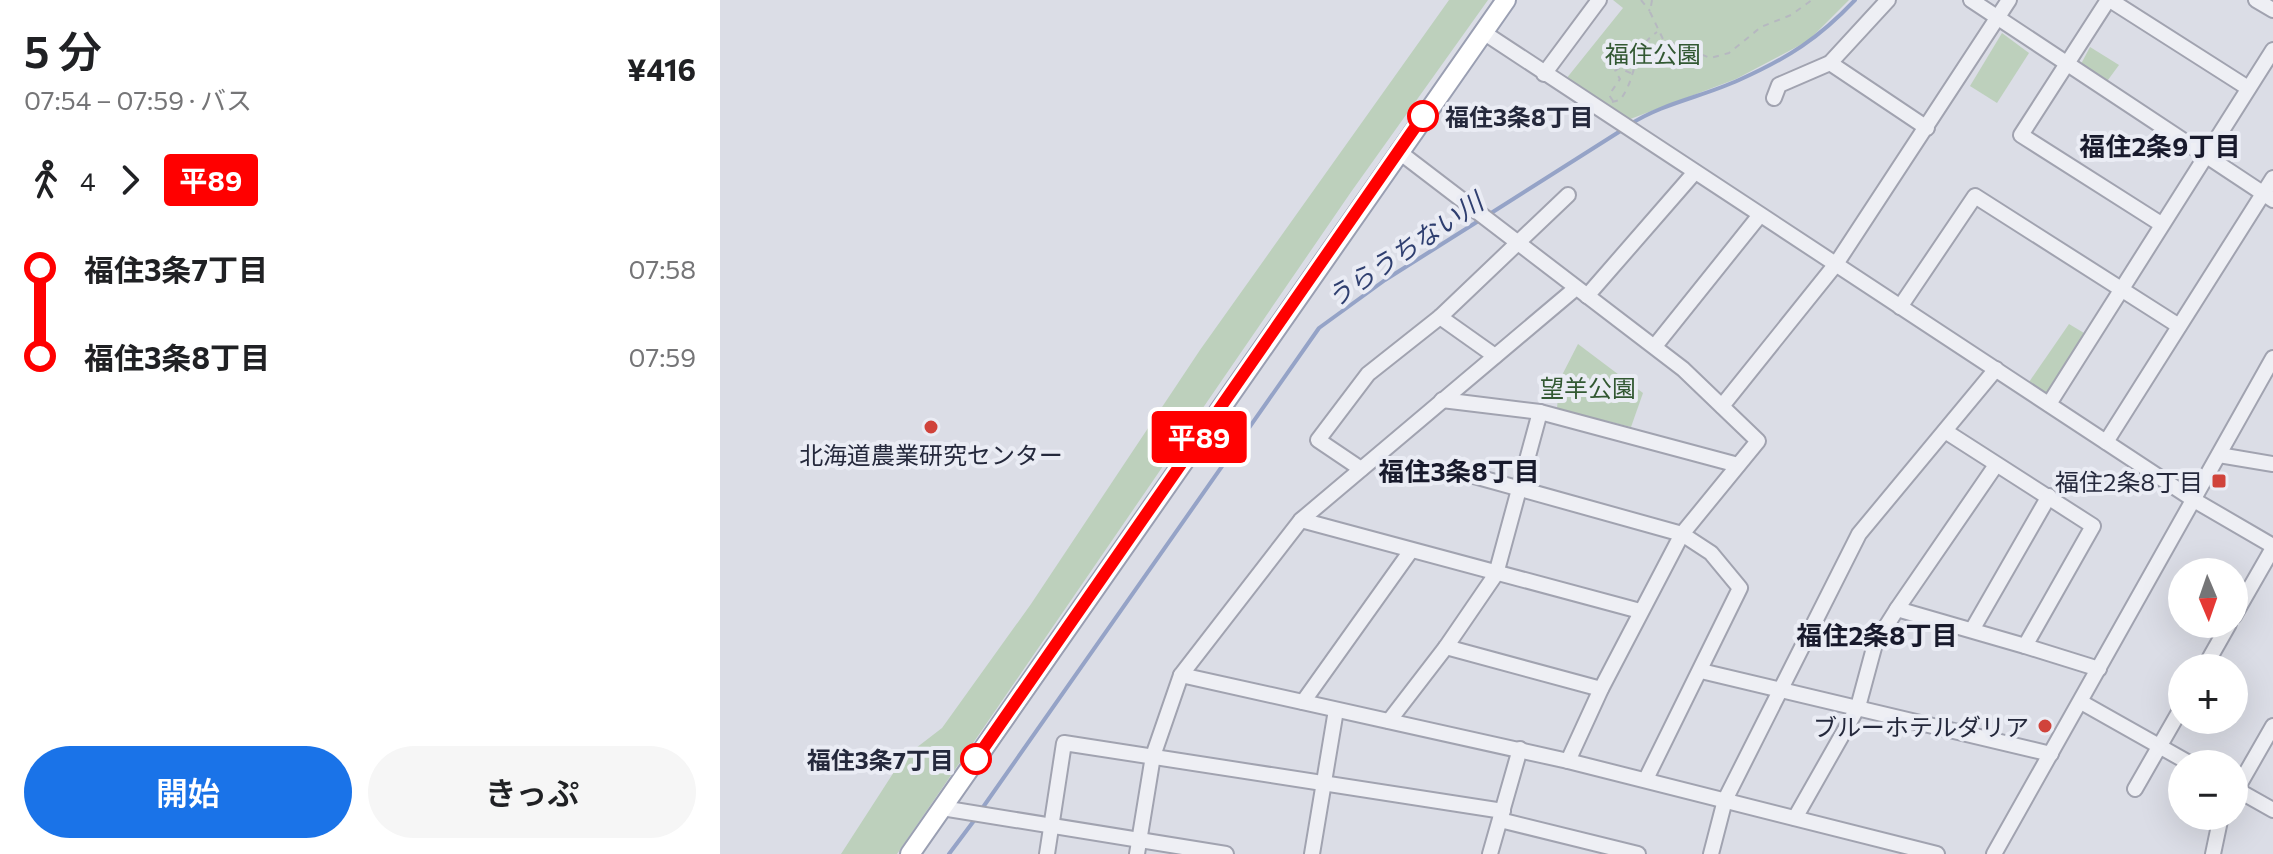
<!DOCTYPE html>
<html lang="ja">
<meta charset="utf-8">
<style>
:root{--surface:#fff;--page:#f6f6f6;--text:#202124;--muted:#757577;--accent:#1a73e8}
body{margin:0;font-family:Commissioner,"Noto Sans JP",sans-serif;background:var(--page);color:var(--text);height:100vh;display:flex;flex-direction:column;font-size:30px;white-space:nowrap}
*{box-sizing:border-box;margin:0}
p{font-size:26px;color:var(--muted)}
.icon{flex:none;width:44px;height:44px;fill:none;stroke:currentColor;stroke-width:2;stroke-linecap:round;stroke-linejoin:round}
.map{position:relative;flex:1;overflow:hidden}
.panel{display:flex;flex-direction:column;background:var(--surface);width:720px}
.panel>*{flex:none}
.badge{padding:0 16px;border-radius:6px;font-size:28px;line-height:52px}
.needle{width:52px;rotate:178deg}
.tools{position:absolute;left:1448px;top:558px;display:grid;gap:16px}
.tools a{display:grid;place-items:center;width:80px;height:80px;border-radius:50%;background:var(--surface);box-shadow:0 8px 32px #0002;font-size:40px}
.map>.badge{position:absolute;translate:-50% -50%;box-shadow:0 0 0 4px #fff}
.legs{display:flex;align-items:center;gap:12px;height:88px;padding:0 24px;font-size:26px}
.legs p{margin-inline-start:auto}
.overview{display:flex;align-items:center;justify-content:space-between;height:136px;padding:0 24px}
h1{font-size:44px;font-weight:600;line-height:60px}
.button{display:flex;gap:16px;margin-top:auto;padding:16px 24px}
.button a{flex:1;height:92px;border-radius:48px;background:var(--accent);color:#fff;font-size:32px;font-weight:600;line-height:92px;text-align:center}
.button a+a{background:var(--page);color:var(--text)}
ul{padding:0 24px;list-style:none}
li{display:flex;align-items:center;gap:28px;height:88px;font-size:30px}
li i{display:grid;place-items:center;width:12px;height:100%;margin:0 10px;background:currentColor}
li i::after{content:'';width:20px;height:20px;margin:-10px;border:6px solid;border-radius:50%;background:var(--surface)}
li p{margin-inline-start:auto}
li:first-child i{background:linear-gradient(#0000 50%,currentColor 0)}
li:last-child i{background:linear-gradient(currentColor 50%,#0000 0)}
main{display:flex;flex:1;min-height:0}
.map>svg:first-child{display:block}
.green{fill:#bdd0bc}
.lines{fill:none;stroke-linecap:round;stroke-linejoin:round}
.stream{stroke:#95a3c7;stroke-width:4}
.minor-casing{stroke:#a1a3b0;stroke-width:18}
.major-casing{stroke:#9a9fb2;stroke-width:22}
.path{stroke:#b6b8c0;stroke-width:2;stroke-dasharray:6 6;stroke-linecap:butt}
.minor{stroke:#eeeff4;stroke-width:14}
.major{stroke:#fff;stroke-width:18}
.line-1-casing{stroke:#fff;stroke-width:18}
.line-1{stroke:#f00;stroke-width:12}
.stop-1-dot{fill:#fff;stroke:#f00;stroke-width:4}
.poi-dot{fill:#d0433b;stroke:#eaecf4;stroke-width:3}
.labels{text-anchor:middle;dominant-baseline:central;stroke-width:8;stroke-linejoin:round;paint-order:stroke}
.park-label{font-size:24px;fill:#325832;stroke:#eaecf4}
.stop-label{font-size:24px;font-weight:bold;fill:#25293c;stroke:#eaecf4;text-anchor:start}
.poi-label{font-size:24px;fill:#25293c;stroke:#eaecf4;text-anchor:end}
.neighbourhood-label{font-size:26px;font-weight:bold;fill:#181a2c;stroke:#eaecf4}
.water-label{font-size:26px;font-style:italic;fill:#2f3f70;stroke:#eaecf4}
</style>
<main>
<section class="panel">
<div class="overview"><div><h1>5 分</h1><p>07:54 – 07:59 · バス</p></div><b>¥416</b></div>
<div class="legs"><svg class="icon" aria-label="walk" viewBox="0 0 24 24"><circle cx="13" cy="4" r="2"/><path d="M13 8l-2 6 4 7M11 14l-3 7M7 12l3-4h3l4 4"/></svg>4<svg class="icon" aria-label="forward" viewBox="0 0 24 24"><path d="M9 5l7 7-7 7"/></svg><b class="badge" style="background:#f00;color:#fff">平89</b></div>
<ul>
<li><i style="color:#f00"></i><b>福住3条7丁目</b><p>07:58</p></li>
<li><i style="color:#f00"></i><b>福住3条8丁目</b><p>07:59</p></li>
</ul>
<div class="button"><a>開始</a><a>きっぷ</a></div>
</section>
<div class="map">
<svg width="1553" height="854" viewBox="0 0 1553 854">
<rect width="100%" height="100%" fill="#dbdde6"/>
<g class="green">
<path d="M729,0H768L631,192L177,854H121L183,758L222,728L311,604L480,350Z"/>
<path d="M893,0H1129L1088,41L1016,79L905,121L846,79L903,8Z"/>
<path d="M1282,33L1309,53L1277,103L1250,86Z"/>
<path d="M1370,47L1399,65L1385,84L1362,71L1361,64Z"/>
<path d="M1349,324L1369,336L1326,400L1307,385Z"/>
<path d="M858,344L923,393L911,427L837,409L839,381Z"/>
</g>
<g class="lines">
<g class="stream">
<path d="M909,125C943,103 982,97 1019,80C1068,58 1098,39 1135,0"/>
<path d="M768,215L902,130"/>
<path d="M261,810L599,328L665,280L760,220"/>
<path d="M229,854L256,818"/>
</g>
<defs>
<g id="minor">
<path d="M1251,0L1553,200"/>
<path d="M1388,0L1301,135L1441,224"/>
<path d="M1390,0L1528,88"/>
<path d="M1536,0L1553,10"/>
<path d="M763,32L1474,500L1553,546"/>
<path d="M1110,63L1207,128"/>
<path d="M824,74L879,0"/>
<path d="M1054,98L1059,85L1110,63L1168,0"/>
<path d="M678,151L963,369L1038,441L962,534L881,689L848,761L461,675L581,520L856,288"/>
<path d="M867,296L975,172"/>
<path d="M1180,307L1255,196L1459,326"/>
<path d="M720,317L775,356"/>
<path d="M935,346L1040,215"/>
<path d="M722,400L820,412L1018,465"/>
<path d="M1329,404L1553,50"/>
<path d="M1002,406L1116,264L1289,0"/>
<path d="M1225,431L1373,526L1305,646L1379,669"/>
<path d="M1386,442L1553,178"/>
<path d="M1499,455L1553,464"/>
<path d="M641,469L598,440L648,374L720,317L848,195"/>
<path d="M754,476L962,534L991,553L1020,588L926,779"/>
<path d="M581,520L920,611"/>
<path d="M1177,609L1276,465"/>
<path d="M1514,616L1553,548"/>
<path d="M1252,630L1329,496"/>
<path d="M726,647L881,689"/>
<path d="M1484,668L1509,624"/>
<path d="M981,671L1331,754"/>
<path d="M583,702L690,552"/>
<path d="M1361,702L1471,764"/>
<path d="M669,721L726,647L776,574L820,412"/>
<path d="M848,761L1217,854"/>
<path d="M1514,788L1553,810"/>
<path d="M1415,789L1462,707"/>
<path d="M1514,794L1553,726"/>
<path d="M222,808L506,854"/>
<path d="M1075,818L1138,707L1155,644L1177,609L1305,646"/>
<path d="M780,820L918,854"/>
<path d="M327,854L344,743L783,811"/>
<path d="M417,854L433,756L461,675"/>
<path d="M592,854L616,710"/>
<path d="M770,854L800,749"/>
<path d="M991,854L1005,800L1139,534L1276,369"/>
<path d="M1274,854L1553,358"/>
<path d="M1493,854L1501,816"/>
</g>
<path id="major" d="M190,854L786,0"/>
</defs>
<use href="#minor" class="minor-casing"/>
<use href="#major" class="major-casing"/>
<g class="path">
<path d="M921,0L930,11"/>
<path d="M932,0L930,12L943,39L990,58L1009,53L1041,27L1071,15L1092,0"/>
<path d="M893,101L889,95L900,79L895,71L899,68L913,74"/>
<path d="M892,102L900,100C918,77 911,49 937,32"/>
</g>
<use href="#minor" class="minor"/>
<use href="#major" class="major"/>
</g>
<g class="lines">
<defs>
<path id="line-1" d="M256,759L703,116"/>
</defs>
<use href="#line-1" class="line-1-casing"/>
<use href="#line-1" class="line-1"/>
</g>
<g class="stop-1-dot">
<circle cx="703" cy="116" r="14"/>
<circle cx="256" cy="759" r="14"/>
</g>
<g class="poi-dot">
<circle cx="211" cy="427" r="8"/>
<rect x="1491" y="473" width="16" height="16" rx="4"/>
<circle cx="1325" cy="726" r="8"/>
</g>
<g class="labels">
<g class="park-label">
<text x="933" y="53">福住公園</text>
<text x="868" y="387">望羊公園</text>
</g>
<g class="stop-label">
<text x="725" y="116">福住3条8丁目</text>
<text x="234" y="759" text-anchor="end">福住3条7丁目</text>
</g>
<g class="poi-label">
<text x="211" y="454" text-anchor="middle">北海道農業研究センター</text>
<text x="1483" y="481">福住2条8丁目</text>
<text x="1309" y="726">ブルーホテルダリア</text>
</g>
<g class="neighbourhood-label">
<text x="1440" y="145">福住2条9丁目</text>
<text x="739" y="470">福住3条8丁目</text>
<text x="1157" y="634">福住2条8丁目</text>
</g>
<g class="water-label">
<text transform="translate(684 249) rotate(-34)">うらうちない川</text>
</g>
</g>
</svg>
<div class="tools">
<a><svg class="needle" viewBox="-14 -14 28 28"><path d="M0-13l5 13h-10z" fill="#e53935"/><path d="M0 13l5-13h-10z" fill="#757577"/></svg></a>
<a>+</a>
<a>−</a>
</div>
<b class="badge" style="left:479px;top:437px;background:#f00;color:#fff">平89</b>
</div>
</main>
